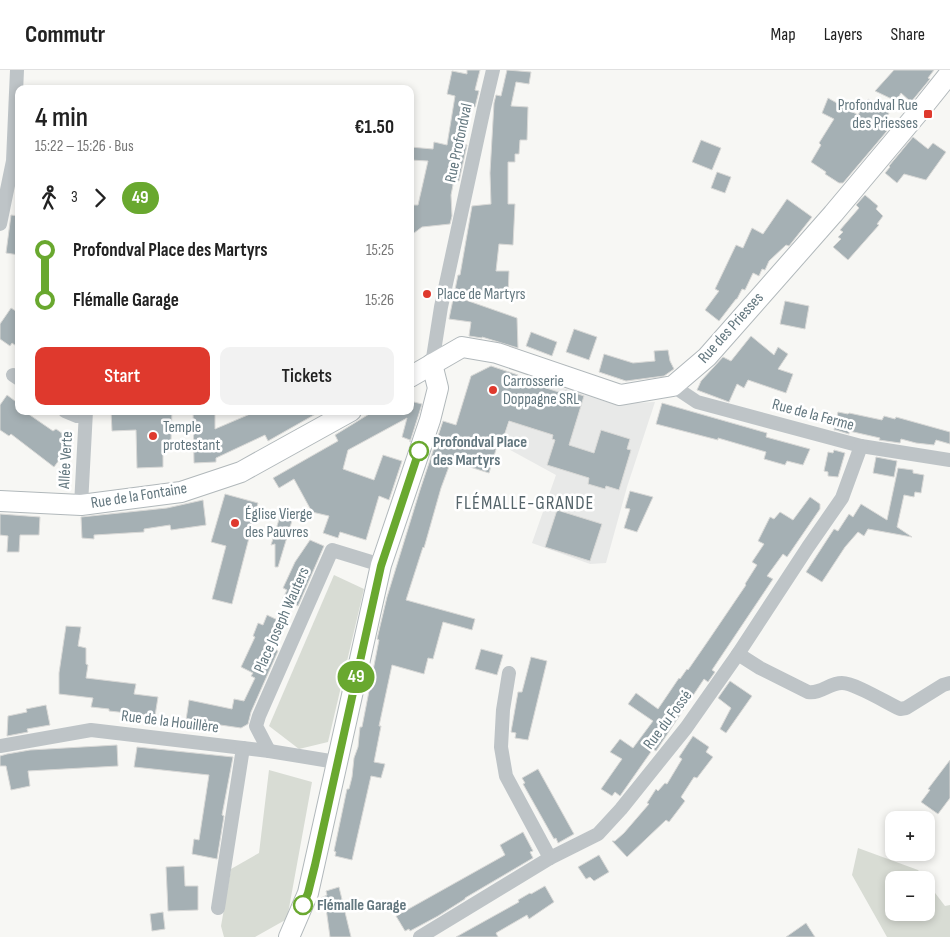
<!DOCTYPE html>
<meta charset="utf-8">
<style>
:root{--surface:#fff;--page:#f2f2f2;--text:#222;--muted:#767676;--line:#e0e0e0;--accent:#df392d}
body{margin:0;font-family:"Sofia Sans Condensed",sans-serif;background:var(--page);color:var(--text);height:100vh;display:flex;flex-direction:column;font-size:19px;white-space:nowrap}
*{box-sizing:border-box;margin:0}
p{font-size:16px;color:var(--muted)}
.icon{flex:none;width:28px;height:28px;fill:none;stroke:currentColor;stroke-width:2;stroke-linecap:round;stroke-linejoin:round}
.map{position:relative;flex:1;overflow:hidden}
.panel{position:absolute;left:15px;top:15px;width:399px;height:330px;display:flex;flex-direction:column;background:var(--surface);border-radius:10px;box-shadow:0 2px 8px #0003}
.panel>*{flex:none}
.badge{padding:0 10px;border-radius:16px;font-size:18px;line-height:32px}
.buttons{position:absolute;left:885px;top:741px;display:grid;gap:10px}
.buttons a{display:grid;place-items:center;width:50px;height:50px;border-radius:10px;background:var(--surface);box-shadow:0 2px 8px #0003;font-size:25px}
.map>.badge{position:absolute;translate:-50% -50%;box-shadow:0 0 0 2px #fff}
.legs{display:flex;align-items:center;gap:8px;height:55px;padding:0 20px;font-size:16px}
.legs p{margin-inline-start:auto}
.head{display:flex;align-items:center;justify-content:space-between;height:85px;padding:0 20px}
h1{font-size:28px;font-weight:600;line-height:38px}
.action{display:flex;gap:10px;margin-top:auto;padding:10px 20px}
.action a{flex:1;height:58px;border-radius:10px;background:var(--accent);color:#fff;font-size:20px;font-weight:600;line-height:58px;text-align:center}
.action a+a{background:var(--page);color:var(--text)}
ul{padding:0 20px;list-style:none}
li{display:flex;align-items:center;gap:18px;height:50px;font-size:19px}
li i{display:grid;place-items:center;width:8px;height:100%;margin:0 6px;background:currentColor}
li i::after{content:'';width:12px;height:12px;margin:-6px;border:4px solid;border-radius:50%;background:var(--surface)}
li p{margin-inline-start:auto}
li:first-child i{background:linear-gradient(#0000 50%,currentColor 0)}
li:last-child i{background:linear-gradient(currentColor 50%,#0000 0)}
header{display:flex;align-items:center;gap:30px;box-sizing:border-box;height:70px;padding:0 25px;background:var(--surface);border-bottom:1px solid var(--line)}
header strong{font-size:24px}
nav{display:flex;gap:28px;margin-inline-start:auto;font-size:18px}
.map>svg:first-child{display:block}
.built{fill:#e8e9e8}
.green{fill:#d8dcd4}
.building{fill:#a5b0b4;stroke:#d9d9d7}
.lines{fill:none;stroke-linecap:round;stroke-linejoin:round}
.secondary-casing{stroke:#b1b8bb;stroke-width:22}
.street{stroke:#bec4c7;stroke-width:14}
.secondary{stroke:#fff;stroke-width:20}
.line-1-casing{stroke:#fff;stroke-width:11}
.line-1{stroke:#69a82f;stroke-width:8}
.poi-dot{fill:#df392d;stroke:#fff;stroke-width:2}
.stop-1-dot{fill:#fff;stroke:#69a82f;stroke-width:2.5}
.labels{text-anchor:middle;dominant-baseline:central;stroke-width:5;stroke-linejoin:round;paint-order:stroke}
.poi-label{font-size:16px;fill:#63777f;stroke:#fff;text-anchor:start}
.street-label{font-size:16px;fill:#63777f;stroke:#fff}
.stop-label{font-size:16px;font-weight:bold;fill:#63777f;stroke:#fff;text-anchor:start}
.quarter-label{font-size:19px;letter-spacing:1px;fill:#55646a;stroke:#fff}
</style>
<header>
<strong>Commutr</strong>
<nav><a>Map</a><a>Layers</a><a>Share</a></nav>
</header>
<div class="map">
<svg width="950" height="867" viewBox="0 0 950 867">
<rect width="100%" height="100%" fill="#f7f7f4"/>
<path class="built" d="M526,306L613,334L655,332L627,417L606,493L590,494L532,473L556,405L501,375Z"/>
<g class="green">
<path d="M334,505L364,519L328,672L299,679L269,656Z"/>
<path d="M269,700L312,712L287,849L255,867H224L221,856L231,799L259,783Z"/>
<path d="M858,778L918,800L926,810H894V842H926V811L945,836L950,835V867H887L852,805Z"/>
</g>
<g class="building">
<path d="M467,0H480L475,20L479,21L475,37L471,36L462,74L467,75L459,111L454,110L451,125L452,146L450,154L422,157L410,166V135H418L428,91L410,90V77L433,79L434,72L447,75L455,26L447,24L452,1L467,4Z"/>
<path d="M507,0L531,2L529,14L516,12L511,36L528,37L527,70H520L519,84H515V92H508V134H515L513,175L499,174L496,201H509L508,227H457L517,248L518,278L482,267V268L469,266L471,252L449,249L458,205H460L472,136L491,134L490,103L494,33L496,25L501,26Z"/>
<path d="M894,0H934L928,8L930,9L911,32L901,23L896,31L875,21Z"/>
<path d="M828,28L858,45L868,29L889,43L881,58L887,61L843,113H839L825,104L826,102L811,92L821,75L819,73L834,49L822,43Z"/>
<path d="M913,67L928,79L933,73L946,82L926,110L904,104L897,113L885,103L890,97L889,96Z"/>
<path d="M701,70L721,78L712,100L692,92Z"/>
<path d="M717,102L731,107L725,123L711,118Z"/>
<path d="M865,125L878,136L876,139L883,146L877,154L879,155L848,190L833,177L841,169L838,167L843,162L840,160L859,138L856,135Z"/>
<path d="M787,129L812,147L789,176L786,175L769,191L765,200L762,199L759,206L753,203L745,220L742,219L737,229H736L719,251L705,240L719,221L715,219L736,175L743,178L752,158L763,164Z"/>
<path d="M11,145L19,146V185L6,183Z"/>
<path d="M785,231L809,236L805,259L780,254Z"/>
<path d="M11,238L19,243V278L12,273L10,276L0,269V254Z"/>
<path d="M574,259L597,267L589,290L566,282Z"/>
<path d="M531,262L557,272L552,286L526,276Z"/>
<path d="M751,266L774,285L778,277L788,284L778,299L793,304L786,323L748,310L744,318L737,314L729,332L697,320L701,311L723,287L731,291Z"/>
<path d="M668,280L670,291L674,299L664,306L626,311L599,302L604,284L633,293L655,291L654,281Z"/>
<path d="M491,296L518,305V309L565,324L566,320L584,326L569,375L594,383L601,360L630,369L627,379L631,380L619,420L606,416L605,419L588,414L589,408L547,395L555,370L552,369L553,365L509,351L504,366H500L489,403L451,391L441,418L424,478L423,477L406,530L475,549L472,560L443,552L433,589L428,588L424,604L392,595L379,656H381L374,692L385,694L381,708L371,706L352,790L335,786L336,782L334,781L347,719H349L352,707L354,688L358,677L360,657H362L379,570L377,569L387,527L420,420L443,351L456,355L471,306Z"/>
<path d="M7,325L19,334V341H24L53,361L56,359L73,371L54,397L11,364L9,366L0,360V335Z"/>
<path d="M410,331L422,334L410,372V370L402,367L407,348L348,380L343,399L374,410L383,385L402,391L389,430L379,426L366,470L340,462L338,468L323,463L329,446L312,442L294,409L279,418L273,408L338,371L335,365L374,341H410Z"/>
<path d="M662,333L767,363L766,367L810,379L803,395L787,391L785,395L764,389L766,382L718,368V370L656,354Z"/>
<path d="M111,341H172L171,370L163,372V397L137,398L136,360L112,361Z"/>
<path d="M193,341H215V359L257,341H321L268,371L265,365L216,388V392L194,393Z"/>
<path d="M838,342L848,344L849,343L882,350L884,346L895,349L896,347L950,362V374L936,370L934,375L916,373L901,369L900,373L879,370L880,368L849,361V364L836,360H834Z"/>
<path d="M834,380L845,383L838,407L828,406V402L824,401L828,382L833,383Z"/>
<path d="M876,387L897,391L894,407L873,403Z"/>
<path d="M898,398L913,400V403L924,405L921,423L915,422L914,427L904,425L897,457L912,467L868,459L864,466L858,462L845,477L822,512L806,502L834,459L838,461L849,444L853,447L861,434L887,450Z"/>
<path d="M630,421L653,427L637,462L624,458L630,439L625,438Z"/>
<path d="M225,424L258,433L232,534L212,529L226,476L211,472Z"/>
<path d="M810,427L820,434V439L787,487L783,484L767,506L773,509L712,600L715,602L708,612L704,609L656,681L653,679L620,726L615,722L612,726L601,719L622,689L610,682L620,669L633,678L653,651L628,634L636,623L658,639L679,608L680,609L687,599L688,600L708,571L746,515L745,514L757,495L752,492L764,474L758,471L770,447L774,449L780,442L793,450Z"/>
<path d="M203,430L206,455L171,460L170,455L144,459V462L94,465V469L82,468L81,447L167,438Z"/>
<path d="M282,440L294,444L278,497H275V474L271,475Z"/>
<path d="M557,440L602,454L590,491L545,477Z"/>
<path d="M0,444L40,447L39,465H20L19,482H7L8,466L0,465Z"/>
<path d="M310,470L324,476L298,536L283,528L287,520L283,518L295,492Z"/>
<path d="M267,545L282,552L271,577L278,581L251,642L248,654L241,658L186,650L189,630L232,639L234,629L244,631L255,608L251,606L253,603L241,597L255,567L253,566L258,553L263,555Z"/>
<path d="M66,556L81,557L78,576L86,578V594L88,595L86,608L136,614L134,624L158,627L155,646L109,641V639L91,637L93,628L59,624V603Z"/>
<path d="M481,579L503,585L497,605L475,599Z"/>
<path d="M531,587L547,591L528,670L515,668L516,663L511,662L518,622H522Z"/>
<path d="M730,611L752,626L726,663L720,659L731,638L718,628Z"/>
<path d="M46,635L50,655L27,659L28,662L7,666L8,646L27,642L26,639Z"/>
<path d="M693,666L709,677L706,682L713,687L697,708L694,707L681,727L685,731L669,752L666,750L627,787L612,771H615L624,763L649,734L647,733L656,719L658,721L665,713L667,714L682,689L679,687Z"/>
<path d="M117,675L118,696L28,701L30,716L11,720L6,696H0V686L7,684L30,680Z"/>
<path d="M137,677L233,687L222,745L224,746L217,789L192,784L194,769L199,770L209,705L134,697Z"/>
<path d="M950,690V728L938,744L921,732L930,720L928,719Z"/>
<path d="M538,699L574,764L558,773L556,768L554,769L523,714L525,713L522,708Z"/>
<path d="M523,762L533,781L530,782L533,788L465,828V829L438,846L410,861L409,859L405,861L396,846L505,785L500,775Z"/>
<path d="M599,785L609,802L594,811L590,807L586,809L578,797Z"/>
<path d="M184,796L185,816H198V840L168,841L166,797Z"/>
<path d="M545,816L554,832L529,849L527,845L496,863L498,867H456L519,832L518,830L530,823L531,824Z"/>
<path d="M339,817L351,867H330L326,838H323L321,828L327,825L326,821Z"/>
<path d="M163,842L165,859L152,861L150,844Z"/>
<path d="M806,853L815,867H786Z"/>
</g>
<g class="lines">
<defs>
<g id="secondary">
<path d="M410,307L462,277L497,283L620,325L673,316L707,287L833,144L922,38L950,3"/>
<path d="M0,431L81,435L181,422L241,402L351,341"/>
<path d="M289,867L308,823L381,495L430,350L438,318L432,294"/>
</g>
</defs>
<use href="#secondary" class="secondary-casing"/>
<g class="street">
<path d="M0,154L13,91L17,0"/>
<path d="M432,294L441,237L484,38L493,0"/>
<path d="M13,305L19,309"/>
<path d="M673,316L697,332L861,376L950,390"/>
<path d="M65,341L77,346H85"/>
<path d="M81,435L86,341"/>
<path d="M738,584L760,598L808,622C821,624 829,613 842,613C855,613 887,633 900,639L906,638L943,615L950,613"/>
<path d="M509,603L503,640L501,677L506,706L550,788"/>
<path d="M0,676L91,660L269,681L336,692"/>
<path d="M269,681L256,656L259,646L332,480L381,495"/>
<path d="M218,838L243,678"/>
<path d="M420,867L550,788L598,764L621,739L686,658L738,584L808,477L842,428L861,376"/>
</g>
<use href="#secondary" class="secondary"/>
</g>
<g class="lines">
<defs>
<path id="line-1" d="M303,835L308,823L315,795L381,496L419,381"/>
</defs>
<use href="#line-1" class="line-1-casing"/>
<use href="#line-1" class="line-1"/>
</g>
<g class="poi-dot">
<rect x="923" y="39" width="10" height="10" rx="2.5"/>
<circle cx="427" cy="224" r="5"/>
<circle cx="493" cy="320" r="5"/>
<circle cx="153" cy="366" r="5"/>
<circle cx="235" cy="453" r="5"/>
</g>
<g class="stop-1-dot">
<circle cx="419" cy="381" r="9"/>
<circle cx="303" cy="835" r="9"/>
</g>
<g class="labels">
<g class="poi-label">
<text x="918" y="35" text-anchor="end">Profondval Rue<tspan x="918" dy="18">des Priesses</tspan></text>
<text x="437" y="224">Place de Martyrs</text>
<text x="503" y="311">Carrosserie<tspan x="503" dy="18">Doppagne SRL</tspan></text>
<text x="163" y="357">Temple<tspan x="163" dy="18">protestant</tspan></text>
<text x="245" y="444">Église Vierge<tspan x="245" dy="18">des Pauvres</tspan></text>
</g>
<g class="street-label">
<text transform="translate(459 73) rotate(-78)">Rue Profondval</text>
<text transform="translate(731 258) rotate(-48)">Rue des Priesses</text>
<text transform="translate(813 345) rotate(15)">Rue de la Ferme</text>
<text transform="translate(66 390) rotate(-87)">Allée Verte</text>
<text transform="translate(139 426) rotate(-9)">Rue de la Fontaine</text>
<text transform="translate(282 550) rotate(-66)">Place Joseph Wauters</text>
<text transform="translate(668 650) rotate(-53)">Rue du Fossé</text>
<text transform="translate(170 652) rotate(7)">Rue de la Houillère</text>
</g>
<g class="stop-label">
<text x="433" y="372">Profondval Place<tspan x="433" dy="18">des Martyrs</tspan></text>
<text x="317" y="835">Flémalle Garage</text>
</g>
<g class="quarter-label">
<text x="525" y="433">FLÉMALLE-GRANDE</text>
</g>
</g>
</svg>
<div class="buttons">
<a>+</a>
<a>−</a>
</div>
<b class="badge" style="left:356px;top:607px;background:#69a82f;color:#fff">49</b>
<section class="panel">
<div class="head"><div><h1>4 min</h1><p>15:22 – 15:26 · Bus</p></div><b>€1.50</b></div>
<div class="legs"><svg class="icon" aria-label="walk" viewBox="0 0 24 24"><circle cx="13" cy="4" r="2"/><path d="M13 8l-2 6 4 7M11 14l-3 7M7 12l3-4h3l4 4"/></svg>3<svg class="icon" aria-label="forward" viewBox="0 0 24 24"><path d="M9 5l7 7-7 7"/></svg><b class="badge" style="background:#69a82f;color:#fff">49</b></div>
<ul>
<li><i style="color:#69a82f"></i><b>Profondval Place des Martyrs</b><p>15:25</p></li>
<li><i style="color:#69a82f"></i><b>Flémalle Garage</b><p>15:26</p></li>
</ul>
<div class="action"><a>Start</a><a>Tickets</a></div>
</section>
</div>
